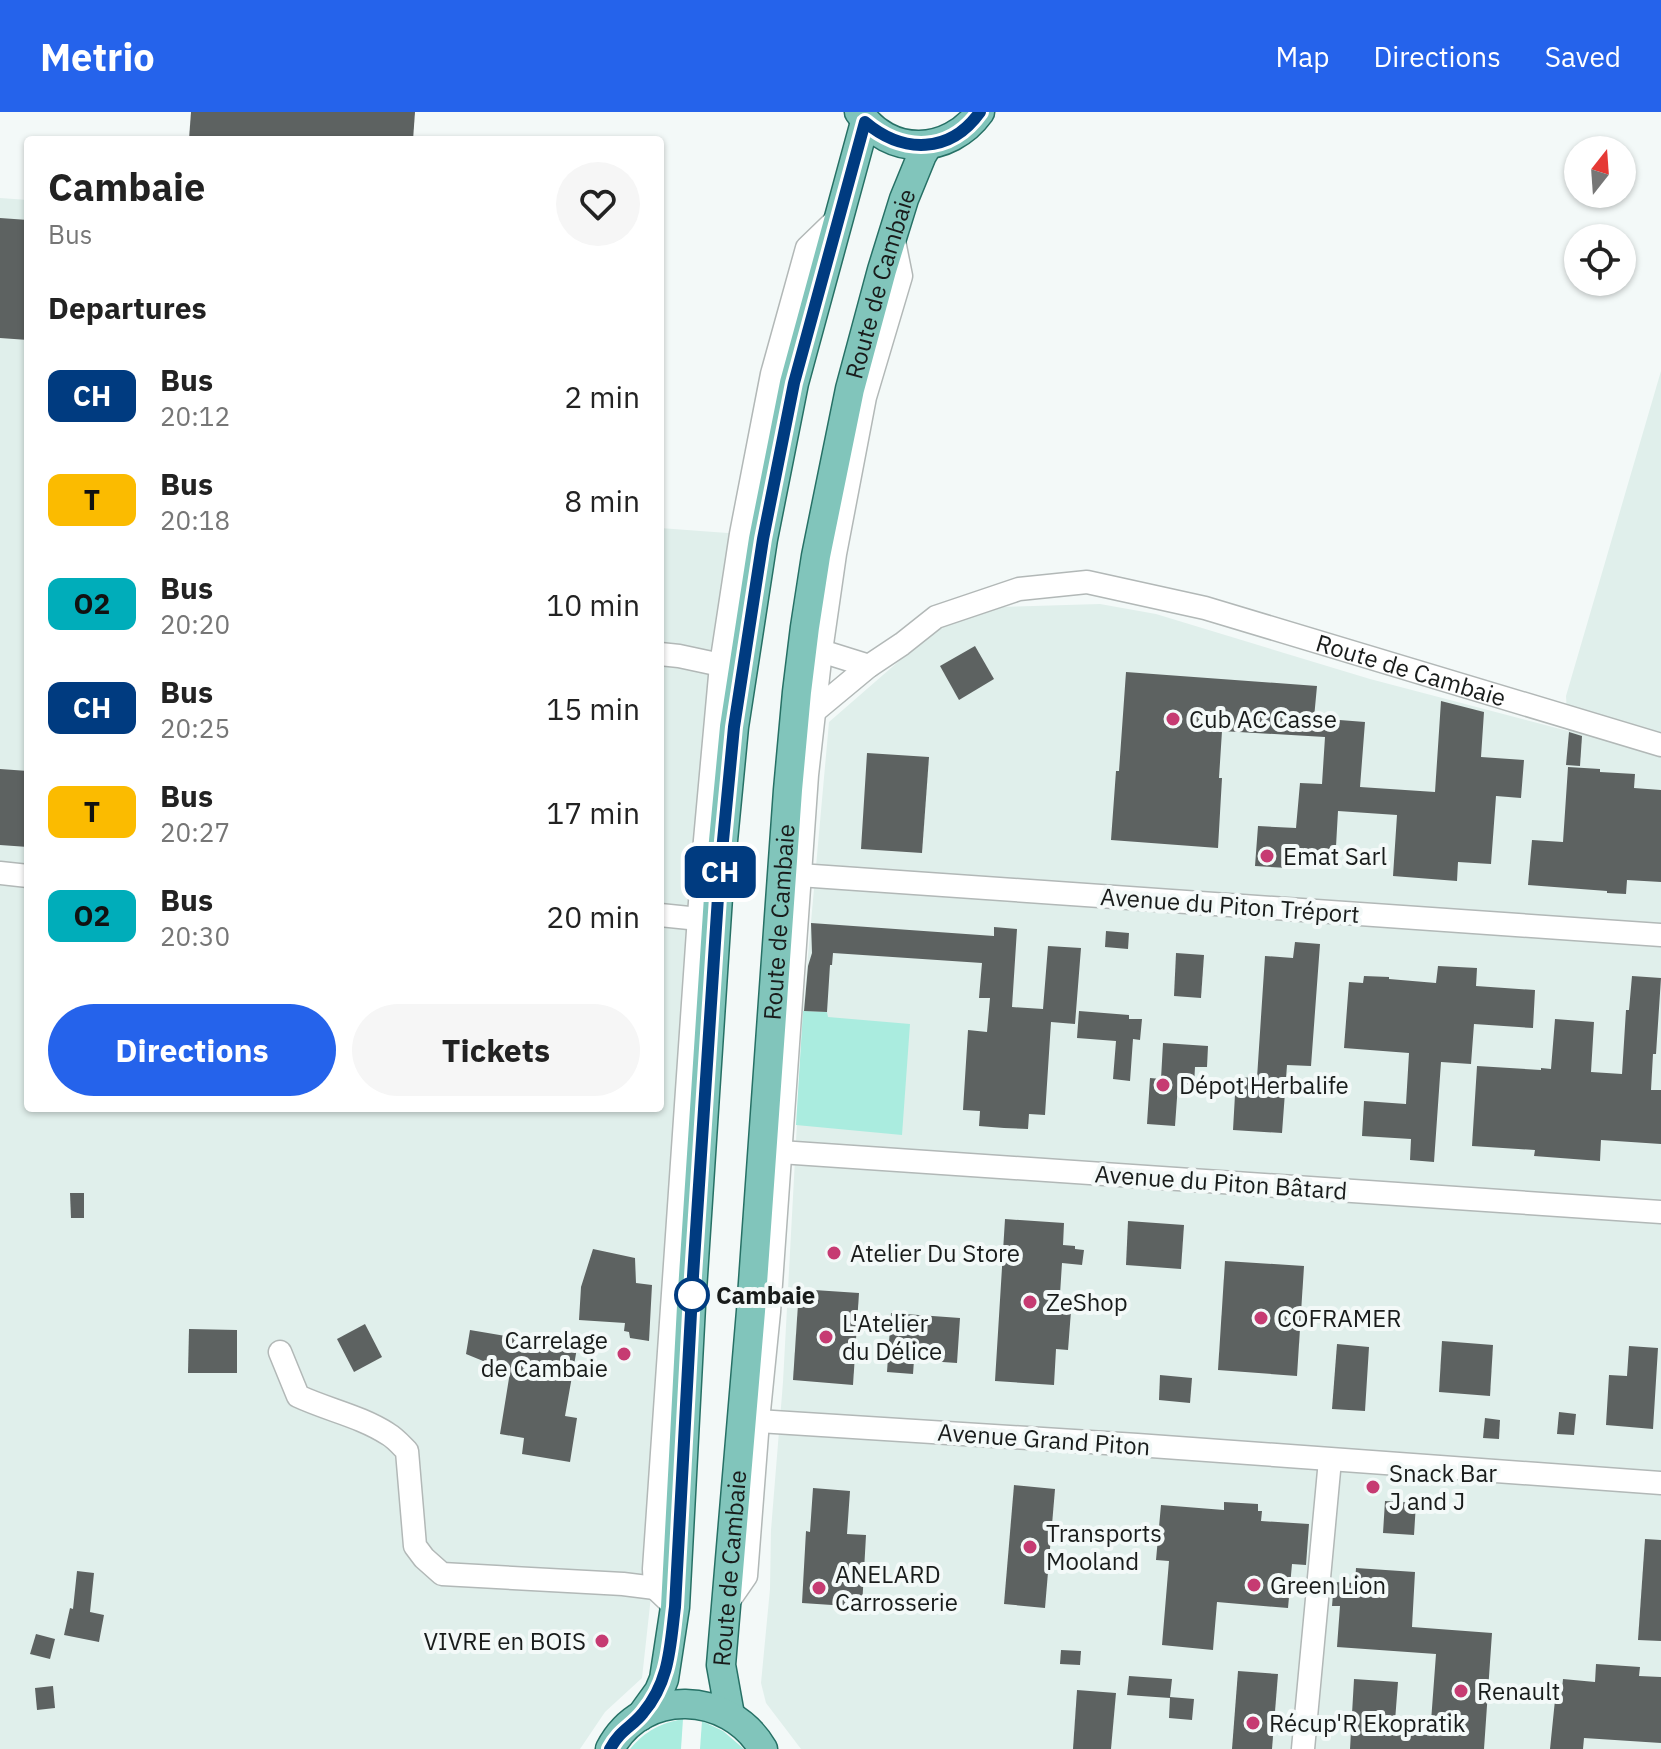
<!DOCTYPE html>
<meta charset="utf-8">
<style>
:root{--surface:#fff;--page:#f6f6f6;--text:#222;--muted:#767676;--accent:#2563eb}
body{margin:0;font-family:"IBM Plex Sans",sans-serif;background:var(--page);color:var(--text);height:100vh;display:flex;flex-direction:column;font-size:30px;white-space:nowrap}
*{box-sizing:border-box;margin:0}
p{font-size:26px;color:var(--muted)}
.icon{flex:none;width:44px;height:44px;fill:none;stroke:currentColor;stroke-width:2;stroke-linecap:round;stroke-linejoin:round}
.map{position:relative;flex:1;overflow:hidden}
.sheet{position:absolute;left:24px;top:24px;width:640px;height:976px;display:flex;flex-direction:column;background:var(--surface);border-radius:8px;box-shadow:0 2px 6px #0004}
.sheet>*{flex:none}
.badge{padding:0 16px;border-radius:12px;font-size:28px;line-height:52px}
.needle{width:52px;rotate:17deg}
.controls{position:absolute;left:1564px;top:24px;display:grid;gap:16px}
.controls a{display:grid;place-items:center;width:72px;height:72px;border-radius:50%;background:var(--surface);box-shadow:0 2px 6px #0004;font-size:40px}
.map>.badge{position:absolute;translate:-50% -50%;box-shadow:0 0 0 4px #fff}
h2{padding:0 24px;font-size:30px;line-height:72px}
.round{display:grid;place-items:center;flex:none;width:84px;height:84px;border-radius:42px;background:var(--page)}
.headline{display:flex;align-items:center;justify-content:space-between;height:136px;padding:0 24px}
h1{font-size:38px;font-weight:700;line-height:60px}
.action{display:flex;gap:16px;margin-top:auto;padding:16px 24px}
.action a{flex:1;height:92px;border-radius:48px;background:var(--accent);color:#fff;font-size:32px;font-weight:700;line-height:92px;text-align:center}
.action a+a{background:var(--page);color:var(--text)}
ul{padding:0;list-style:none}
li{display:flex;align-items:center;gap:24px;height:104px;padding:0 24px}
li div{flex:1}
li b{display:block;font-size:30px}
li em{font-style:normal}
li .badge{min-width:88px;font-weight:700;text-align:center}
header{display:flex;align-items:center;gap:48px;box-sizing:border-box;height:112px;padding:0 40px;background:var(--accent);color:#fff}
header strong{font-size:38px}
nav{display:flex;gap:44px;margin-inline-start:auto;font-size:28px}
.map>svg:first-child{display:block}
.built{fill:#e0efeb}
.green{fill:#aaecdf}
.building{fill:#5d6261}
.lines{fill:none;stroke-linecap:round;stroke-linejoin:round}
.minor-casing{stroke:#b2b8b7;stroke-width:25}
.major-casing{stroke:#267065;stroke-width:31}
.minor{stroke:#fff;stroke-width:22}
.major{stroke:#81c5bb;stroke-width:28}
.line-casing{stroke:#fff;stroke-width:18}
.line{stroke:#003b80;stroke-width:12}
.poi-dot{fill:#c63b72;stroke:#f3f9f8;stroke-width:3}
.stop-dot{fill:#fff;stroke:#003b80;stroke-width:4}
.labels{text-anchor:middle;dominant-baseline:central;stroke-width:8;stroke-linejoin:round;paint-order:stroke}
.street-label{font-size:24px;fill:#191c1b;stroke:#f3f9f8}
.poi-label{font-size:24px;fill:#191c1b;stroke:#f3f9f8;text-anchor:start}
.stop-label{font-size:24px;font-weight:bold;fill:#191c1b;stroke:#f3f9f8;text-anchor:start}
</style>
<header>
<strong>Metrio</strong>
<nav><a>Map</a><a>Directions</a><a>Saved</a></nav>
</header>
<div class="map">
<svg width="1661" height="1637" viewBox="0 0 1661 1637">
<rect width="100%" height="100%" fill="#f3f9f8"/>
<g class="built">
<path d="M0,86L28,88V996H660V416L741,422L654,1457L642,1566L605,1600L580,1637H0Z"/>
<path d="M1661,259V1637H801L766,1591L761,1571L770,1477L771,1418L783,1270L803,899L829,610L914,536L949,510L999,495L1100,492L1156,502L1370,567L1568,619L1566,584Z"/>
</g>
<g class="green">
<path d="M803,899L827,900L828,905L910,912L902,1023L796,1013Z"/>
<path d="M683,1607L681,1637H630C645,1619 661,1611 683,1607Z"/>
<path d="M702,1609L723,1619L744,1637H700Z"/>
</g>
<g class="building">
<path d="M191,0H415L413,28L189,27Z"/>
<path d="M0,106L28,108V228L0,226Z"/>
<path d="M975,534L994,567L959,588L940,554Z"/>
<path d="M1126,560L1317,574L1314,606L1365,610L1360,675L1435,680L1441,589L1484,600L1481,645L1524,648L1521,686L1496,684L1491,752L1458,750L1457,769L1393,764L1397,703L1338,699L1335,752L1288,749V756L1255,754L1258,714L1296,716L1300,671L1322,672L1325,625L1222,619L1219,666H1222L1218,736L1111,728L1116,659H1119Z"/>
<path d="M1569,620L1582,624L1580,654L1566,653Z"/>
<path d="M867,641L929,645L922,741L861,737Z"/>
<path d="M1568,655L1600,657V660L1635,662L1634,676L1661,678V770L1627,768L1626,782L1607,781V779L1528,773L1532,728L1563,730Z"/>
<path d="M0,657L28,659V735L0,733Z"/>
<path d="M811,811L994,824V815L1017,817L1012,895L1043,897L1048,834L1081,836L1075,912L1051,910L1045,1003L1029,1002L1028,1017L1004,1016L979,1014L980,999L963,998L968,918L987,920L990,886H979L982,851L833,841L832,853H830L827,900L804,899L808,854L812,841Z"/>
<path d="M1106,819L1129,821L1128,837L1105,835Z"/>
<path d="M1295,830L1320,832L1311,954L1287,953L1282,1021L1233,1018L1236,965L1257,966L1265,844L1293,846Z"/>
<path d="M1176,841L1204,843L1201,886L1174,884Z"/>
<path d="M1438,854L1477,856L1476,874L1535,878L1533,916L1474,912L1471,952L1441,950L1434,1050L1410,1048L1411,1027L1362,1024L1364,989L1406,992L1409,941L1344,936L1349,870L1363,871L1364,864L1389,865V867L1436,871Z"/>
<path d="M1632,864L1661,866L1656,942H1653L1651,978H1661V1032L1601,1028L1600,1049L1534,1044L1535,1038L1472,1034L1477,954L1541,958V956L1551,957L1555,907L1594,910L1591,960L1622,962L1626,898H1629Z"/>
<path d="M1079,899L1129,903V907H1142L1140,928L1133,927L1130,969L1113,967L1116,929L1077,926Z"/>
<path d="M1163,931L1208,934L1207,955H1195L1194,973L1178,972L1175,1014L1147,1012L1150,966L1161,967Z"/>
<path d="M70,1081H84V1106H71Z"/>
<path d="M1005,1107L1064,1111L1063,1133L1075,1134V1137L1084,1138L1082,1153L1062,1151L1059,1198L1071,1199L1068,1238L1056,1237L1054,1273L995,1269Z"/>
<path d="M1128,1109L1184,1113L1181,1157L1126,1153Z"/>
<path d="M593,1137L635,1146L636,1171L652,1173L649,1229L630,1226L629,1220L624,1219L625,1211L579,1208L581,1175Z"/>
<path d="M1225,1149L1304,1154L1297,1264L1218,1258Z"/>
<path d="M799,1177L859,1181L853,1273L793,1268Z"/>
<path d="M891,1201L960,1206L957,1251L914,1248L913,1262L887,1260Z"/>
<path d="M365,1212L382,1245L354,1260L337,1227Z"/>
<path d="M189,1217L237,1218V1261H188Z"/>
<path d="M470,1218L577,1236L565,1304L577,1306L570,1350L522,1342L524,1326L500,1322L510,1260L466,1242Z"/>
<path d="M1442,1229L1493,1233L1490,1284L1439,1280Z"/>
<path d="M1337,1232L1369,1235L1365,1299L1332,1297Z"/>
<path d="M1629,1234L1658,1236L1653,1317L1606,1313L1609,1263L1627,1264Z"/>
<path d="M1160,1263L1192,1266L1190,1291L1159,1288Z"/>
<path d="M1559,1300L1576,1302L1574,1323L1557,1322Z"/>
<path d="M1485,1306L1500,1308L1499,1327L1483,1326Z"/>
<path d="M1014,1373L1055,1377L1045,1496L1004,1492Z"/>
<path d="M813,1376L850,1379L847,1422L866,1423L862,1495L802,1491L806,1419L810,1420Z"/>
<path d="M1385,1389L1416,1391L1414,1423L1383,1421Z"/>
<path d="M1224,1390L1258,1392V1399H1262L1261,1409L1309,1412L1306,1453L1292,1452L1288,1496L1217,1490L1213,1538L1162,1533L1169,1449L1156,1448L1161,1393L1224,1398Z"/>
<path d="M1645,1427L1661,1428V1529L1638,1528Z"/>
<path d="M1356,1456L1415,1460L1412,1515L1492,1521L1484,1637H1350L1354,1567L1398,1570L1394,1622L1430,1623L1436,1542L1337,1535L1340,1494H1332L1334,1470L1355,1471Z"/>
<path d="M77,1459L94,1461L90,1500L104,1503L99,1530L64,1523L70,1496L73,1497Z"/>
<path d="M36,1522L55,1527L50,1547L30,1542Z"/>
<path d="M1061,1538L1081,1539L1080,1553L1060,1552Z"/>
<path d="M1596,1552L1640,1555L1639,1564L1661,1565V1631L1584,1626L1583,1637H1550L1555,1588H1561L1563,1567L1595,1570Z"/>
<path d="M1238,1559L1278,1562L1272,1637H1232Z"/>
<path d="M1129,1564L1172,1567L1170,1585L1194,1587L1192,1608L1169,1606L1170,1586L1127,1583Z"/>
<path d="M53,1574L55,1596L37,1598L35,1576Z"/>
<path d="M1077,1578L1116,1581L1111,1637H1073Z"/>
</g>
<g class="lines">
<defs>
<g id="minor">
<path d="M821,539L869,554"/>
<path d="M660,542L679,544L721,553"/>
<path id="s1" d="M816,598L869,554L902,532L936,505L1019,477L1087,470L1205,496L1661,633"/>
<path d="M0,761L28,764"/>
<path d="M799,763L1661,823"/>
<path d="M660,803L699,807"/>
<path d="M780,1040L1661,1100"/>
<path d="M280,1240L298,1284C328,1298 360,1304 388,1322C395,1326 401,1333 407,1339L415,1434L424,1446L442,1462L623,1472L655,1476"/>
<path d="M758,1309L1137,1333L1661,1371"/>
<path d="M726,1493L746,1464L758,1309L769,1200L807,663L821,539L835,442L865,285L901,164L893,124"/>
<path d="M675,1495L655,1476L654,1457L702,761L721,553L741,422L772,262L807,136L838,106"/>
<path d="M1303,1637L1330,1348"/>
</g>
<g id="major">
<path d="M859,0C889,45 949,43 980,0"/>
<path id="s2" d="M730,1603L721,1553L751,1199L788,678L797,580L805,515L816,444L850,277L882,158L904,87L922,43L928,33"/>
<path d="M641,1604L659,1579L664,1567L675,1495L691,1194L719,770L734,615L763,427L794,271L865,10"/>
<path d="M610,1637C642,1575 729,1579 763,1637"/>
</g>
</defs>
<use href="#minor" class="minor-casing"/>
<use href="#major" class="major-casing"/>
<use href="#minor" class="minor"/>
<use href="#major" class="major"/>
</g>
<g class="lines">
<defs>
<path id="line" d="M610,1637C620,1618 632,1615 643,1601C670,1569 670,1534 675,1495L693,1164L719,770L734,615L763,427L794,271L865,10C903,42 950,42 980,0"/>
</defs>
<use href="#line" class="line-casing"/>
<use href="#line" class="line"/>
</g>
<g class="poi-dot">
<circle cx="1173" cy="607" r="8"/>
<circle cx="1267" cy="744" r="8"/>
<circle cx="1163" cy="973" r="8"/>
<circle cx="834" cy="1141" r="8"/>
<circle cx="1030" cy="1190" r="8"/>
<circle cx="1261" cy="1206" r="8"/>
<circle cx="826" cy="1225" r="8"/>
<circle cx="624" cy="1242" r="8"/>
<circle cx="1373" cy="1375" r="8"/>
<circle cx="1030" cy="1435" r="8"/>
<circle cx="1254" cy="1473" r="8"/>
<circle cx="819" cy="1476" r="8"/>
<circle cx="602" cy="1529" r="8"/>
<circle cx="1461" cy="1579" r="8"/>
<circle cx="1253" cy="1611" r="8"/>
</g>
<circle class="stop-dot" cx="692" cy="1183" r="16"/>
<g class="labels">
<g class="street-label">
<text stroke="none"><textPath href="#s2" startOffset="1444">Route de Cambaie</textPath></text>
<text stroke="none"><textPath href="#s1" startOffset="644">Route de Cambaie</textPath></text>
<text transform="translate(1230 793) rotate(4)">Avenue du Piton Tréport</text>
<text stroke="none"><textPath href="#s2" startOffset="796">Route de Cambaie</textPath></text>
<text transform="translate(1221 1070) rotate(4)">Avenue du Piton Bâtard</text>
<text transform="translate(1044 1327) rotate(4)">Avenue Grand Piton</text>
<text stroke="none"><textPath href="#s2" startOffset="148">Route de Cambaie</textPath></text>
</g>
<g class="poi-label">
<text x="1189" y="607">Cub AC Casse</text>
<text x="1283" y="744">Emat Sarl</text>
<text x="1179" y="973">Dépot Herbalife</text>
<text x="850" y="1141">Atelier Du Store</text>
<text x="1046" y="1190">ZeShop</text>
<text x="1277" y="1206">COFRAMER</text>
<text x="842" y="1211">L'Atelier<tspan x="842" dy="28">du Délice</tspan></text>
<text x="608" y="1228" text-anchor="end">Carrelage<tspan x="608" dy="28">de Cambaie</tspan></text>
<text x="1389" y="1361">Snack Bar<tspan x="1389" dy="28">J and J</tspan></text>
<text x="1046" y="1421">Transports<tspan x="1046" dy="28">Mooland</tspan></text>
<text x="835" y="1462">ANELARD<tspan x="835" dy="28">Carrosserie</tspan></text>
<text x="1270" y="1473">Green Lion</text>
<text x="586" y="1529" text-anchor="end">VIVRE en BOIS</text>
<text x="1477" y="1579">Renault</text>
<text x="1269" y="1611">Récup'R Ekopratik</text>
</g>
<g class="stop-label">
<text x="716" y="1183">Cambaie</text>
</g>
</g>
</svg>
<div class="controls">
<a><svg class="needle" viewBox="-14 -14 28 28"><path d="M0-13l5 13h-10z" fill="#e53935"/><path d="M0 13l5-13h-10z" fill="#767676"/></svg></a>
<a><svg class="icon" aria-label="locate" viewBox="0 0 24 24"><circle cx="12" cy="12" r="6"/><path d="M12 2v4M12 18v4M2 12h4M18 12h4"/></svg></a>
</div>
<b class="badge" style="left:720px;top:760px;background:#003b80;color:#fff">CH</b>
<section class="sheet">
<div class="headline"><div><h1>Cambaie</h1><p>Bus</p></div><a class="round"><svg class="icon" aria-label="heart" viewBox="0 0 24 24"><path d="M12 20l-8-8c-3-5 5-10 8-4 3-6 11-1 8 4z"/></svg></a></div>
<h2>Departures</h2>
<ul>
<li><span class="badge" style="background:#003b80;color:#fff">CH</span><div><b>Bus</b><p>20:12</p></div><em>2 min</em></li>
<li><span class="badge" style="background:#fbbb00;color:#111">T</span><div><b>Bus</b><p>20:18</p></div><em>8 min</em></li>
<li><span class="badge" style="background:#00adba;color:#111">O2</span><div><b>Bus</b><p>20:20</p></div><em>10 min</em></li>
<li><span class="badge" style="background:#003b80;color:#fff">CH</span><div><b>Bus</b><p>20:25</p></div><em>15 min</em></li>
<li><span class="badge" style="background:#fbbb00;color:#111">T</span><div><b>Bus</b><p>20:27</p></div><em>17 min</em></li>
<li><span class="badge" style="background:#00adba;color:#111">O2</span><div><b>Bus</b><p>20:30</p></div><em>20 min</em></li>
</ul>
<div class="action"><a>Directions</a><a>Tickets</a></div>
</section>
</div>
